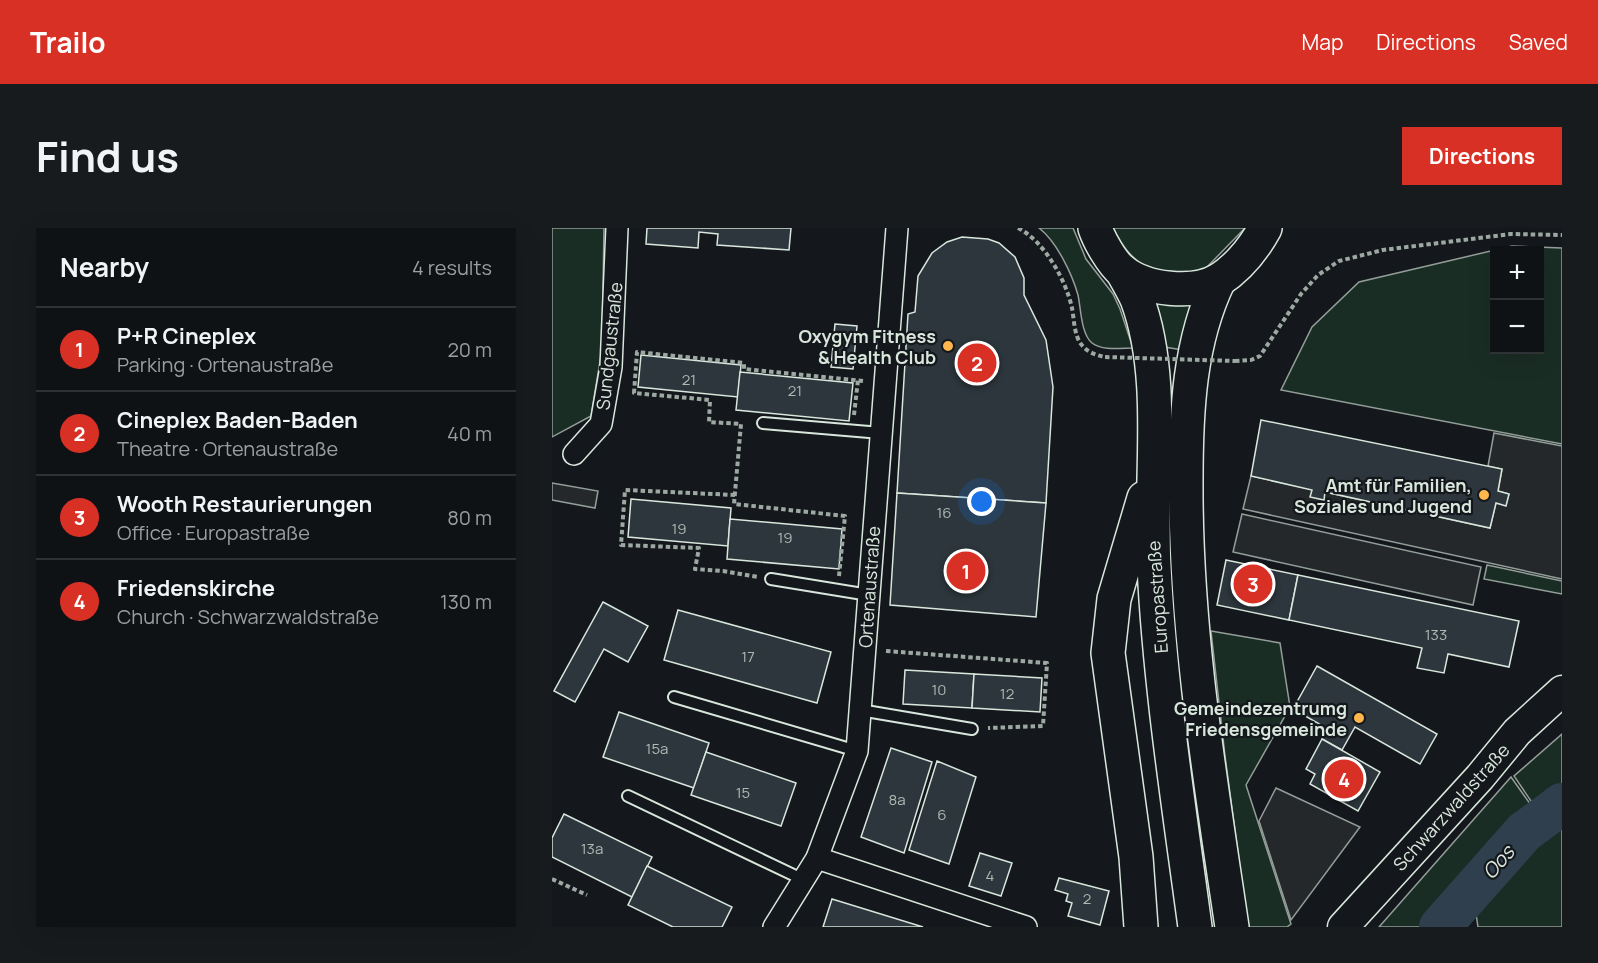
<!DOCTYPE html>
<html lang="en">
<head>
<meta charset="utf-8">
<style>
  body { margin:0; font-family:Manrope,sans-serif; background:#181b1e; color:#f1f3f6 }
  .controls { position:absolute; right:18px; top:18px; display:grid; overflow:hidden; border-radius:0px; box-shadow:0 6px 24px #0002 }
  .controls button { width:54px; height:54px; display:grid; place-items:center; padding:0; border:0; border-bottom:2px solid #2f3234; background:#0f1215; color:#f1f3f6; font:30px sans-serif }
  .you { position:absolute; left:430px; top:274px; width:21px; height:21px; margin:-15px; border:4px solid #fff; border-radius:50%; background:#1a73e8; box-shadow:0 0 0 9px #1a73e833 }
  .badge { display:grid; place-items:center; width:39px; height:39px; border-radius:50%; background:#d93025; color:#fff; font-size:20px; font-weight:700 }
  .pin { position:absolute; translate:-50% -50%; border:3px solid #fff; box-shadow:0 2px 6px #0006 }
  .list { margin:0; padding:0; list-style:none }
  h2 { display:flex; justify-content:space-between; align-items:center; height:78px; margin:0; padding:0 24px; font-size:26px }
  h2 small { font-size:20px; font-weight:400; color:#9b9ea0 }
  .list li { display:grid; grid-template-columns:39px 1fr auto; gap:18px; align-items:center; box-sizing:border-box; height:84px; padding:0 24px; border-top:2px solid #2f3234 }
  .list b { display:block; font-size:22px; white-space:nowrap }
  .list p { margin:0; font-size:20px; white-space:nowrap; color:#9b9ea0 }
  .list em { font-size:20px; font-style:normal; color:#9b9ea0 }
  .map { position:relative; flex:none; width:1010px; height:699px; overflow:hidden; border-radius:0px }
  header { display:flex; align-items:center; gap:36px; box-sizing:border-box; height:84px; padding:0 30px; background:#d93025; color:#fff }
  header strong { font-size:28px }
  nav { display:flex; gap:33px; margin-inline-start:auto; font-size:21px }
  .intro { display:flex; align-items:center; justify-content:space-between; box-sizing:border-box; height:144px; padding:0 36px }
  h1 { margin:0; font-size:42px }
  .button { padding:15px 27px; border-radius:0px; background:#d93025; color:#fff; font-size:21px; font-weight:700 }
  main { display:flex; gap:36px; padding:0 36px }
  aside { flex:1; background:#0f1215; border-radius:0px; box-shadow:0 6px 24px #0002 }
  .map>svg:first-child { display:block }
  .green { fill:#1a2d24; stroke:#939e99; stroke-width:1.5; fill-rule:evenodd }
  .parking { fill:#24282b; stroke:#939e99; stroke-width:1.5 }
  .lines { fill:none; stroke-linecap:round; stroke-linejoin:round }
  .river { stroke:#2f3f4d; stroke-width:42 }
  .building { fill:#2c363c; stroke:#d8e6dc; stroke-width:1.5 }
  .lane-casing { stroke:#d8e6dc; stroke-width:14 }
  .street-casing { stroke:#d8e6dc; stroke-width:24 }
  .secondary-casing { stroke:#d8e6dc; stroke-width:33 }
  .primary-casing { stroke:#d8e6dc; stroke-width:36 }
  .path { stroke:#9da8a2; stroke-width:4; stroke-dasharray:4.5 3; stroke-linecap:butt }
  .lane { stroke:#14181c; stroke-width:10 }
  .street { stroke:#14181c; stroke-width:21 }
  .secondary { stroke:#14181c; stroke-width:30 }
  .primary { stroke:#14181c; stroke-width:33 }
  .path-bridge { stroke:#9da8a2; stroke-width:4; stroke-dasharray:4.5 3; stroke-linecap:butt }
  .poi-dot { fill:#ffb74d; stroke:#14181c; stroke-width:2 }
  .labels { text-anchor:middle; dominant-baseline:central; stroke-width:4.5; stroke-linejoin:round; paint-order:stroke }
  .number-label { font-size:15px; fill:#adbab4 }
  .poi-label { font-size:18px; font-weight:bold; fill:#d8e6dc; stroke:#14181c; text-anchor:end }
  .street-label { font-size:18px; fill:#d8e6dc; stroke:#14181c }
  .water-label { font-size:20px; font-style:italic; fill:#d8e6dc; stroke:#14181c }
</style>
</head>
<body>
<header>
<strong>Trailo</strong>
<nav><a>Map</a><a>Directions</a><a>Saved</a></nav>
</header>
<div class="intro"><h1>Find us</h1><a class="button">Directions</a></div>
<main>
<aside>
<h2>Nearby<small>4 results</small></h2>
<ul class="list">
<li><span class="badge">1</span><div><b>P+R Cineplex</b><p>Parking · Ortenaustraße</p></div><em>20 m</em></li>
<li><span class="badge">2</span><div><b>Cineplex Baden-Baden</b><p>Theatre · Ortenaustraße</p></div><em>40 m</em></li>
<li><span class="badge">3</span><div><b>Wooth Restaurierungen</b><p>Office · Europastraße</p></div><em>80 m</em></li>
<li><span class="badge">4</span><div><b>Friedenskirche</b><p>Church · Schwarzwaldstraße</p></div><em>130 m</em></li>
</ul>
</aside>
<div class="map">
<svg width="1010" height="699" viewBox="0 0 1010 699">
  <rect width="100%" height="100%" fill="#14181c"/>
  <!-- green -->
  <g class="green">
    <path d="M 0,0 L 52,0 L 50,121 L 39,188 L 0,209 Z"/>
    <path d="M 487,0 L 521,0 L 534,31 L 561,66 L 568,81 L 581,120 C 570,120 550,123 540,115 C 529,106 529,81 526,67 C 520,46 505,14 487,0 Z"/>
    <path d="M 561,0 L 693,0 L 656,38 L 650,51 C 640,50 627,52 617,49 C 590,42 572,24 561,0 Z"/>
    <path d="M 960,18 L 1010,20 L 1010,216 L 729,162 L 760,99 L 807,54 ZM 942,22 L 987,22 L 987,122 L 942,122 Z"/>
    <path d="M 601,72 L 643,76 L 631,122 L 612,119 Z"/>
    <path d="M 935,337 L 1010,353 L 1010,366 L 932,351 Z"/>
    <path d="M 659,403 L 728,415 L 738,479 L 694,557 L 739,696 L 735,699 L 696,699 L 673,528 Z"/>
    <path d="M 1010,506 L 1010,558 L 981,576 L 962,548 Z"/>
    <path d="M 959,549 L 981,580 L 875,699 L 827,699 Z"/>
    <path d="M 1010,592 L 1010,699 L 926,699 L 923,679 L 958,634 Z"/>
  </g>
  <!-- parking -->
  <g class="parking">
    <path d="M 942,205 L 1010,218 L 1010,351 L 691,281 L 699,248 L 938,300 L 944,275 L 954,277 L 957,266 L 946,263 L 950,241 L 936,238 Z"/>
    <path d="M 0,255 L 46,263 L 43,280 L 0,272 Z"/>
    <path d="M 690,286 L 929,339 L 921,377 L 681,324 Z"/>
    <path d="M 724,560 L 808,599 L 739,692 L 707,593 Z"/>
  </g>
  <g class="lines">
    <!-- river -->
    <path class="river" d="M 888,699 L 972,604 L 1010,576"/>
  </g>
  <!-- building -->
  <g class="building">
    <path d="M 95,0 L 239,0 L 237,22 L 165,17 L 166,6 L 147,4 L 146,20 L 94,16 Z"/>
    <path d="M 410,9 L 436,11 L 447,15 L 463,29 L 472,50 L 472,67 L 494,112 L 501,159 L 494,275 L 345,265 L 356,86 L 363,84 L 366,48 L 380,25 L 395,14 Z"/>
    <path d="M 283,96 L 305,98 L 301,141 L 279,139 Z"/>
    <path d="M 89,127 L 189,137 L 186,169 L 86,159 Z"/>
    <path d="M 188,144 L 301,155 L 297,193 L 184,182 Z"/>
    <path d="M 709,192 L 950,241 L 946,263 L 957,266 L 954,278 L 944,275 L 938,300 L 773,264 L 772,272 L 758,269 L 760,262 L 699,248 Z"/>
    <path d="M 345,265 L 494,275 L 484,389 L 338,377 Z"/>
    <path d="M 79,271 L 179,280 L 176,318 L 76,309 Z"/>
    <path d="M 178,291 L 290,301 L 287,341 L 175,331 Z"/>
    <path d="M 674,332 L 746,347 L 737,392 L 665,377 Z"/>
    <path d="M 746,347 L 967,393 L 957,439 L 896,426 L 892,445 L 865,440 L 870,420 L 737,392 Z"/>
    <path d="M 51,374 L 96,398 L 76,434 L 52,421 L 23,474 L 2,463 Z"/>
    <path d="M 126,382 L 279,424 L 265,475 L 112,432 Z"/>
    <path d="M 765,438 L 885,506 L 868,536 L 803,499 L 790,522 L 770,511 L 776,501 L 741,481 Z"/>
    <path d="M 353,442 L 422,446 L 420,480 L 351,476 Z"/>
    <path d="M 422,446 L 490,450 L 488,484 L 420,480 Z"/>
    <path d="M 67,484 L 157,515 L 142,560 L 51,529 Z"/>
    <path d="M 770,511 L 828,544 L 806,583 L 758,556 L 763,546 L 754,541 Z"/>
    <path d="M 339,520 L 380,534 L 352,625 L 309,609 Z"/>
    <path d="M 154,524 L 244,555 L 229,598 L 139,567 Z"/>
    <path d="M 385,533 L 424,549 L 397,636 L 357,622 Z"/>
    <path d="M 12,586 L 100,629 L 80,669 L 0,629 L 0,610 Z"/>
    <path d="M 428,625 L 460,635 L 449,668 L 417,658 Z"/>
    <path d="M 95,638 L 180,679 L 170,699 L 121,699 L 76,677 Z"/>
    <path d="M 507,650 L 557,663 L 548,697 L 516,688 L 520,675 L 514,673 L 516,666 L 503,662 Z"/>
    <path d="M 280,671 L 371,699 L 271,699 Z"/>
  </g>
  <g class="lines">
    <defs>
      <g id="lane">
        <path d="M 211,195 L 329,205"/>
        <path d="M 219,351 L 317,367"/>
        <path d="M 122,469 L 305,523"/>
        <path d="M 308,482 L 420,501"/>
        <path d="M 76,568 L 252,652"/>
      </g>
      <g id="street">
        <path d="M 22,226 L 49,196 L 59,139 L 65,0"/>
        <path d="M 265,630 L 474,699"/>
        <path d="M 222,699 L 265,630 L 305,523 L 345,0"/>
      </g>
      <path id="secondary" d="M 791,699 L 928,549 L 965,504 L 1010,463"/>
      <g id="primary">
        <path d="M 543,0 C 547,12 560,35 570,43 C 593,62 642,67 667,52 C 687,39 702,20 713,0"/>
        <path d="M 570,43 C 575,52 581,62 585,71 C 615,151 597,253 602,338 C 608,459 627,579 643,699"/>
        <path d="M 667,52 C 637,114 634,184 634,252 C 633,402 658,550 680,699"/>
        <path d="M 589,699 L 584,629 L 556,425 L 562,371 L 592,270"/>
      </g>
    </defs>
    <!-- lane casing -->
    <use href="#lane" class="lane-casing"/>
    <!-- street casing -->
    <use href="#street" class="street-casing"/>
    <!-- secondary casing -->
    <use href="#secondary" class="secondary-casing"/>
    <!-- primary casing -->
    <use href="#primary" class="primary-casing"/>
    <!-- path -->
    <g class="path">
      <path d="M 466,0 C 492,13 514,52 520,80 C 522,90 522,107 529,116 C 535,124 543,127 553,129"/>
      <path d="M 683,133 L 699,132 L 708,128 L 749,66 L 766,47 L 787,33 L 831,22 L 959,6 L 1010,7"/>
      <path d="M 302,187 L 306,152"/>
      <path d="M 183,267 L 73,262 L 69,317 L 147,320 L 143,341 L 171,343 L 206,349"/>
      <path d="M 287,348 L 293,288 L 182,276 L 189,196 L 157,194 L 158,172 L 82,165 L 85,124 L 192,135 L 192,141 L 311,153"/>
      <path d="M 334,423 L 495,435 L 491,498 L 436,500"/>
      <path d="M 0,651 L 35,667"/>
    </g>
    <!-- lane -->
    <use href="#lane" class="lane"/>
    <!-- street -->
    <use href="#street" class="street"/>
    <!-- secondary -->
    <use href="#secondary" class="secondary"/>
    <!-- primary -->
    <use href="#primary" class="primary"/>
    <!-- path-bridge -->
    <path class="path-bridge" d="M 553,129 L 683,133"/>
  </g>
  <!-- markers -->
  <g class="poi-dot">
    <circle cx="396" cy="118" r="6"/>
    <circle cx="932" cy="267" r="6"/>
    <circle cx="807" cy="490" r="6"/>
  </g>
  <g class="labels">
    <!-- number labels -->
    <g class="number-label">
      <text x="137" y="151">21</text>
      <text x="243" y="162">21</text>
      <text x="392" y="284">16</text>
      <text x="127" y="300">19</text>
      <text x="233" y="309">19</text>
      <text x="884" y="406">133</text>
      <text x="196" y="428">17</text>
      <text x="387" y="461">10</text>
      <text x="455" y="465">12</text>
      <text x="105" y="520">15a</text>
      <text x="191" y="564">15</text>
      <text x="345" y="571">8a</text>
      <text x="390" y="586">6</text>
      <text x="40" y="620">13a</text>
      <text x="438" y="647">4</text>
      <text x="535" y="670">2</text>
    </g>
    <!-- poi labels -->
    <g class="poi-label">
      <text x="384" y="108">Oxygym Fitness<tspan x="384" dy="21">&amp; Health Club</tspan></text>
      <text x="920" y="257">Amt für Familien,<tspan x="920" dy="21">Soziales und Jugend</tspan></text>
      <text x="795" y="480">Gemeindezentrumg<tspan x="795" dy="21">Friedensgemeinde</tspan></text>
    </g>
    <!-- street labels -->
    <g class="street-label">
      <text transform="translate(57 118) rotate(-84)">Sundgaustraße</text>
      <text transform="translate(317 359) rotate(-86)">Ortenaustraße</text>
      <text transform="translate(605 369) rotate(-94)">Europastraße</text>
      <text transform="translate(899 579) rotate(-48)">Schwarzwaldstraße</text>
    </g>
    <!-- water labels -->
    <g class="water-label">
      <text transform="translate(946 634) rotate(-49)">Oos</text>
    </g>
  </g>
</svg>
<div class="controls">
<button>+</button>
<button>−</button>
</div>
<div class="you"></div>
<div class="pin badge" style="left:414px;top:343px">1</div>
<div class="pin badge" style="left:425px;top:135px">2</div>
<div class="pin badge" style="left:701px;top:356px">3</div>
<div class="pin badge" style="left:792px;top:551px">4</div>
</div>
</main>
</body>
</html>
